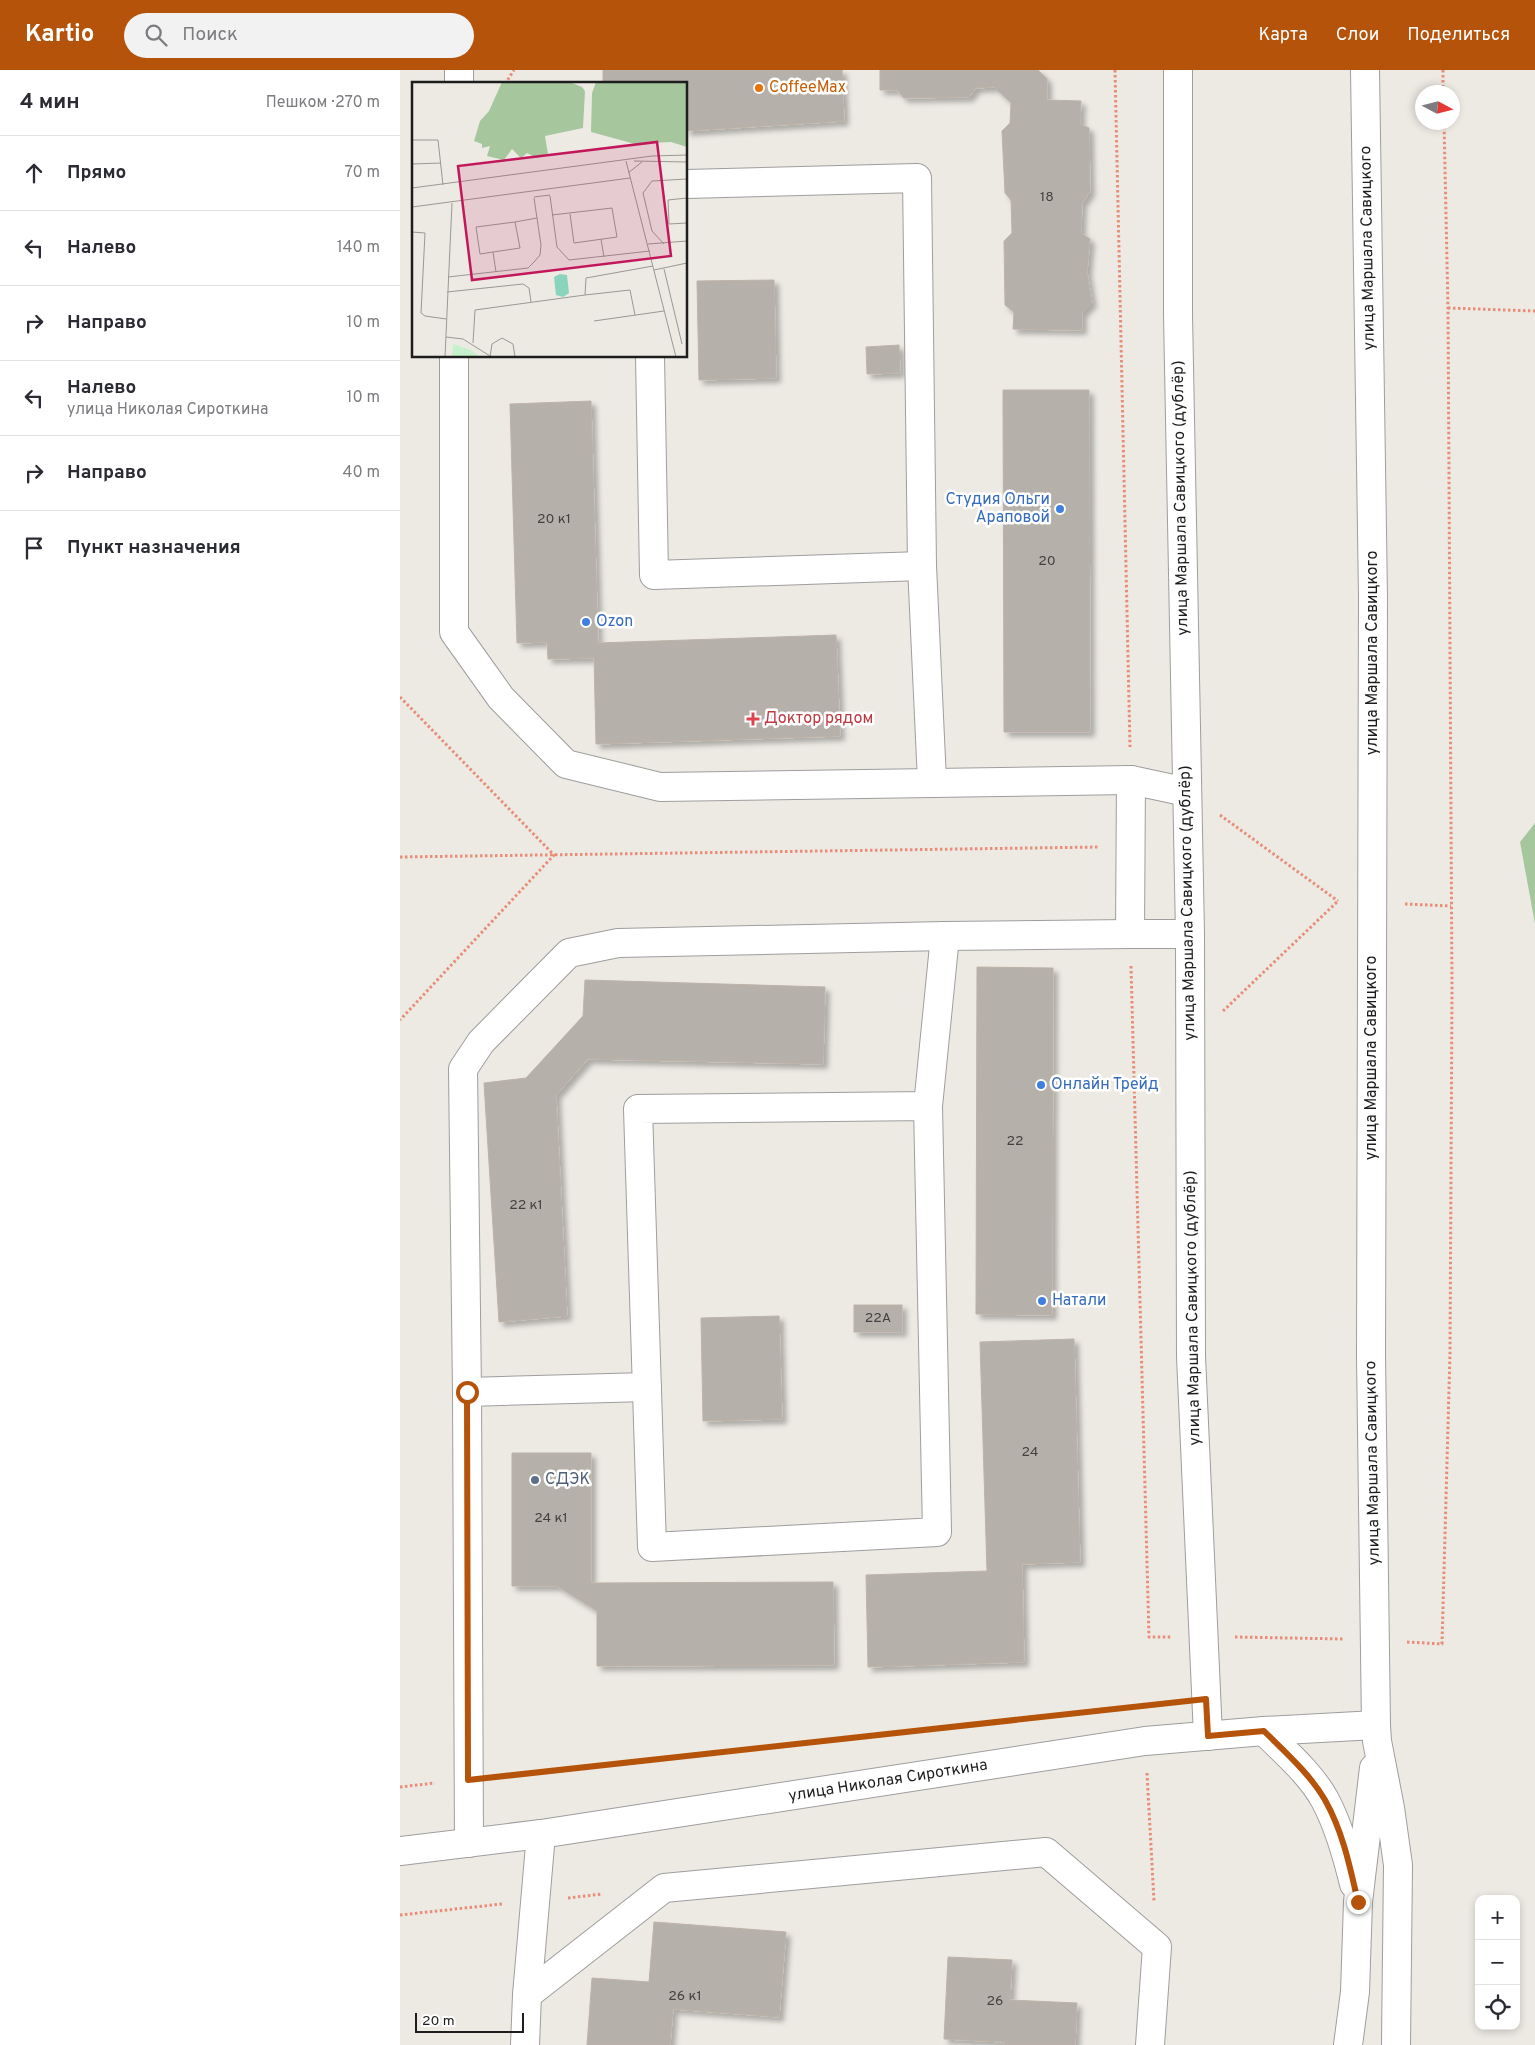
<!DOCTYPE html>
<html lang="ru">
<head>
<meta charset="utf-8">
<style>
  body { margin:0; font-family:Overpass,sans-serif; background:#f2f2f3; color:#2b2b33 }
  .controls { position:absolute; right:15px; bottom:15px; display:grid; overflow:hidden; border-radius:10px; box-shadow:0 2px 8px #0003 }
  .controls button { width:45px; height:45px; display:grid; place-items:center; padding:0; border:0; border-bottom:1px solid #e1e1e2; background:#fff; color:#2b2b33; font:25px sans-serif }
  .compass { position:absolute; left:1015px; top:15px; width:45px; height:45px; border-radius:50%; background:#fff; box-shadow:0 2px 8px #0003; rotate:97deg }
  .scale { position:absolute; left:15px; bottom:12px; width:109px; box-sizing:border-box; padding-left:5px; border:2px solid #1d1d1d; border-top:0; font-size:14px; line-height:18px; white-space:nowrap; color:#1d1d1d; -webkit-text-stroke:4px #fff; paint-order:stroke }
  .stop { position:absolute; width:15px; height:15px; margin:-11px; border:4px solid #b45309; border-radius:50%; background:#fff }
  .stop.end { background:#b45309; border-color:#fff; box-shadow:0 1px 5px #0008 }
  .list { margin:0; padding:0; list-style:none }
  h2 { display:flex; justify-content:space-between; align-items:center; height:65px; margin:0; padding:0 20px; font-size:21px }
  h2 small { font-size:16px; font-weight:400; color:#7c7c81 }
  .list li { display:grid; grid-template-columns:32px 1fr auto; gap:15px; align-items:center; box-sizing:border-box; height:75px; padding:0 20px; border-top:1px solid #e1e1e2 }
  .list b { display:block; font-size:19px; white-space:nowrap }
  .list p { margin:0; font-size:16px; white-space:nowrap; color:#7c7c81 }
  .list em { font-size:16px; font-style:normal; color:#7c7c81 }
  .icon { flex:none; width:28px; height:28px; fill:none; stroke:currentColor; stroke-width:2; stroke-linecap:round; stroke-linejoin:round }
  .map { position:relative; flex:none; width:1135px; height:1975px; overflow:hidden }
  header { display:flex; align-items:center; gap:30px; box-sizing:border-box; height:70px; padding:0 25px; background:#b45309; color:#fff }
  header strong { font-size:24px }
  nav { display:flex; gap:28px; margin-inline-start:auto; font-size:18px }
  .search { width:350px; height:45px; background:#f2f2f3; display:flex; align-items:center; gap:12px; box-sizing:border-box; padding:0 18px; border-radius:28px; color:#7c7c81; font-size:19px }
  main { display:flex }
  aside { flex:1; background:#fff }
  .map>svg:first-child { display:block }
  .forest { fill:#a6c79d }
  .building { fill:#b6b0aa; stroke:#bdb3a8; filter:url(#shadow) }
  .lines { fill:none; stroke-linecap:round; stroke-linejoin:round }
  .minor-casing { stroke:#9e9e9e; stroke-width:30 }
  .path { stroke:#e98d78; stroke-width:3; stroke-dasharray:2.5 2.5; stroke-linecap:butt }
  .minor { stroke:#fff; stroke-width:28 }
  .route { stroke:#b45309; stroke-width:6 }
  .food-dot { fill:#e8710a; stroke:#fff; stroke-width:2 }
  .shop-dot { fill:#3f7fe0; stroke:#fff; stroke-width:2 }
  .health-dot { fill:#e0444e; stroke:#fff; stroke-width:2 }
  .service-dot { fill:#5c6f8a; stroke:#fff; stroke-width:2 }
  .labels { text-anchor:middle; dominant-baseline:central; stroke-width:5; stroke-linejoin:round; paint-order:stroke }
  .number-label { font-size:14px; fill:#434240 }
  .food-label { font-size:16px; fill:#c56008; stroke:#fff; text-anchor:start }
  .street-label { font-size:16px; fill:#1d1d1d; stroke:#fff }
  .shop-label { font-size:16px; fill:#366cbe; stroke:#fff; text-anchor:start }
  .health-label { font-size:16px; fill:#be3a42; stroke:#fff; text-anchor:start }
  .service-label { font-size:16px; fill:#4e5e75; stroke:#fff; text-anchor:start }
  .inset-road { fill:none; stroke:#9a9894; stroke-width:1 }
  .view { fill:#c2185b; fill-opacity:0.15; stroke:#c2185b; stroke-width:2.5 }
  .inset-edge { fill:none; stroke:#1d1d1d; stroke-width:2.5 }
</style>
</head>
<body>
<header>
<strong>Kartio</strong>
<div class="search"><svg class="icon" aria-label="search" viewBox="0 0 24 24"><circle cx="10" cy="10" r="6"/><path d="M15 15l6 6"/></svg>Поиск</div>
<nav><a>Карта</a><a>Слои</a><a>Поделиться</a></nav>
</header>
<main>
<aside>
<h2>4 мин<small>Пешком · 270 m</small></h2>
<ul class="list">
<li><svg class="icon" aria-label="ahead" viewBox="0 0 24 24"><path d="M12 20V5M6 11l6-6 6 6"/></svg><div><b>Прямо</b></div><em>70 m</em></li>
<li><svg class="icon" aria-label="left" viewBox="0 0 24 24"><path d="M17 20v-9H6M10 6l-5 5 5 5"/></svg><div><b>Налево</b></div><em>140 m</em></li>
<li><svg class="icon" aria-label="right" viewBox="0 0 24 24"><path d="M7 20v-9h11M14 6l5 5-5 5"/></svg><div><b>Направо</b></div><em>10 m</em></li>
<li><svg class="icon" aria-label="left" viewBox="0 0 24 24"><path d="M17 20v-9H6M10 6l-5 5 5 5"/></svg><div><b>Налево</b><p>улица Николая Сироткина</p></div><em>10 m</em></li>
<li><svg class="icon" aria-label="right" viewBox="0 0 24 24"><path d="M7 20v-9h11M14 6l5 5-5 5"/></svg><div><b>Направо</b></div><em>40 m</em></li>
<li><svg class="icon" aria-label="arrive" viewBox="0 0 24 24"><path d="M6 21V4h12l-3 4 3 4H6"/></svg><div><b>Пункт назначения</b></div></li>
</ul>
</aside>
<div class="map">
<svg width="1135" height="1975" viewBox="0 0 1135 1975">
  <defs>
    <filter id="shadow"><feDropShadow dx="4.5" dy="4.5" stdDeviation="2.5" flood-color="#0004"/></filter>
  </defs>
  <rect width="100%" height="100%" fill="#edeae4"/>
  <!-- forest -->
  <path class="forest" d="M 1135,753 L 1135,854 L 1120,772 Z"/>
  <!-- building -->
  <g class="building">
    <path d="M 203,0 L 442,0 L 444,51 L 286,61 L 286,14 L 203,14 Z"/>
    <path d="M 480,0 L 638,0 L 647,9 L 647,30 L 681,31 L 680,54 L 689,58 L 690,122 L 682,133 L 681,163 L 690,169 L 687,202 L 692,233 L 682,243 L 682,260 L 613,259 L 614,242 L 605,235 L 604,171 L 612,163 L 611,130 L 605,123 L 602,61 L 610,53 L 611,33 L 594,17 L 576,18 L 569,27 L 504,28 L 497,20 L 480,20 Z"/>
    <path d="M 374,210 L 376,308 L 299,310 L 297,211 Z"/>
    <path d="M 499,275 L 500,303 L 467,304 L 466,277 Z"/>
    <path d="M 603,320 L 689,320 L 690,662 L 604,662 Z"/>
    <path d="M 191,331 L 198,573 L 436,565 L 440,666 L 196,674 L 194,588 L 148,589 L 147,572 L 117,573 L 110,334 Z"/>
    <path d="M 577,897 L 653,898 L 652,1245 L 576,1244 Z"/>
    <path d="M 185,910 L 425,917 L 423,994 L 188,989 L 156,1025 L 167,1246 L 99,1252 L 84,1013 L 126,1008 L 183,946 Z"/>
    <rect x="454" y="1235" width="48" height="27"/>
    <path d="M 379,1246 L 382,1349 L 303,1351 L 301,1248 Z"/>
    <path d="M 674,1269 L 680,1492 L 622,1494 L 624,1592 L 468,1597 L 466,1505 L 587,1501 L 580,1272 Z"/>
    <path d="M 112,1383 L 191,1383 L 191,1513 L 433,1512 L 434,1595 L 197,1596 L 197,1541 L 157,1516 L 112,1516 Z"/>
    <path d="M 254,1852 L 386,1862 L 379,1947 L 273,1939 L 270,1975 L 187,1975 L 192,1908 L 249,1912 Z"/>
    <path d="M 548,1887 L 612,1890 L 610,1930 L 677,1933 L 675,1975 L 604,1975 L 604,1972 L 544,1969 Z"/>
  </g>
  <g class="lines">
    <defs>
      <g id="minor">
        <path d="M 778,0 L 778,245 L 790,864 L 791,1286 L 808,1666"/>
        <path d="M 965,0 L 973,527 L 971,1286 L 976,1655 L 977,1671 L 990,1738 L 998,1795 L 996,1975"/>
        <path d="M 59,14 L 59,0"/>
        <path d="M 54,286 L 54,562 L 101,628 L 166,694 L 260,717 L 731,710"/>
        <path d="M 250,286 L 254,505 L 522,496 L 517,108 L 286,114"/>
        <path d="M 522,496 L 532,711"/>
        <path d="M 787,722 L 731,710 L 730,864 L 790,864"/>
        <path d="M 528,1036 L 238,1039 L 252,1477 L 537,1462 L 528,1036 L 545,866"/>
        <path d="M 67,1322 L 247,1317"/>
        <path d="M 864,1661 C 885,1682 911,1704 925,1730 C 939,1756 947,1785 954,1814"/>
        <path d="M 69,1773 L 67,1322 L 63,999 L 81,972 L 169,883 L 218,873 L 545,866 L 730,864"/>
        <path d="M 0,1781 L 141,1764 L 745,1671 L 864,1661 L 976,1655"/>
        <path d="M 127,1925 L 264,1818 L 646,1782 L 757,1877 L 750,1975"/>
        <path d="M 125,1975 L 127,1925 L 141,1764"/>
        <path d="M 948,1975 L 955,1922 L 958,1832 L 974,1698"/>
      </g>
    </defs>
    <!-- minor casing -->
    <use href="#minor" class="minor-casing"/>
    <!-- path -->
    <g class="path">
      <path d="M 715,0 L 730,677"/>
      <path d="M 1043,0 L 1043,22"/>
      <path d="M 105,14 L 114,0"/>
      <path d="M 1048,238 L 1135,241"/>
      <path d="M 0,627 L 154,785 L 0,950"/>
      <path d="M 820,745 L 938,831"/>
      <path d="M 0,787 L 699,777"/>
      <path d="M 1005,834 L 1051,836"/>
      <path d="M 731,896 L 749,1567 L 771,1567"/>
      <path d="M 823,941 L 938,831"/>
      <path d="M 835,1567 L 943,1569"/>
      <path d="M 1007,1572 L 1042,1574 L 1050,1283 L 1052,920 L 1048,238 L 1044,52"/>
      <path d="M 747,1635 L 773,1632"/>
      <path d="M 747,1703 L 754,1831"/>
      <path d="M 101,1706 L 739,1636"/>
      <path d="M 0,1717 L 35,1713"/>
      <path d="M 168,1828 L 202,1824"/>
      <path d="M 0,1845 L 102,1834"/>
    </g>
    <!-- minor -->
    <use href="#minor" class="minor"/>
  </g>
  <g class="lines">
    <!-- route -->
    <path class="route" d="M 67,1322 L 68,1710 L 806,1629 L 808,1666 L 864,1661 C 885,1682 910,1704 925,1730 C 943,1762 950,1797 958,1832"/>
  </g>
  <!-- markers -->
  <circle class="food-dot" cx="359" cy="18" r="5"/>
  <g class="shop-dot">
    <circle cx="660" cy="439" r="5"/>
    <circle cx="186" cy="552" r="5"/>
    <circle cx="641" cy="1015" r="5"/>
    <circle cx="642" cy="1231" r="5"/>
  </g>
  <path class="health-dot" d="M350.5 641.5h5v5h5v5h-5v5h-5v-5h-5v-5h5z"/>
  <circle class="service-dot" cx="135" cy="1410" r="5"/>
  <g class="labels">
    <!-- number labels -->
    <g class="number-label">
      <text x="647" y="127">18</text>
      <text x="154" y="449">20 к1</text>
      <text x="647" y="491">20</text>
      <text x="615" y="1071">22</text>
      <text x="126" y="1135">22 к1</text>
      <text x="478" y="1248">22А</text>
      <text x="630" y="1382">24</text>
      <text x="151" y="1448">24 к1</text>
      <text x="285" y="1926">26 к1</text>
      <text x="595" y="1931">26</text>
    </g>
    <!-- food labels -->
    <g class="food-label">
      <text x="369" y="18">CoffeeMax</text>
    </g>
    <!-- street labels -->
    <g class="street-label">
      <text transform="translate(968 178) rotate(-91)">улица Маршала Савицкого</text>
      <text transform="translate(781 428) rotate(-91)">улица Маршала Савицкого (дублёр)</text>
      <text transform="translate(973 583) rotate(-90)">улица Маршала Савицкого</text>
      <text transform="translate(788 833) rotate(-91)">улица Маршала Савицкого (дублёр)</text>
      <text transform="translate(972 988) rotate(-90)">улица Маршала Савицкого</text>
      <text transform="translate(793 1238) rotate(-91)">улица Маршала Савицкого (дублёр)</text>
      <text transform="translate(973 1393) rotate(-91)">улица Маршала Савицкого</text>
      <text transform="translate(488 1711) rotate(-9)">улица Николая Сироткина</text>
    </g>
    <!-- shop labels -->
    <g class="shop-label">
      <text x="650" y="430" text-anchor="end">Студия Ольги<tspan x="650" dy="18">Араповой</tspan></text>
      <text x="196" y="552">Ozon</text>
      <text x="651" y="1015">Онлайн Трейд</text>
      <text x="652" y="1231">Натали</text>
    </g>
    <!-- health labels -->
    <g class="health-label">
      <text x="364" y="649">Доктор рядом</text>
    </g>
    <!-- service labels -->
    <g class="service-label">
      <text x="145" y="1410">СДЭК</text>
    </g>
  </g>
  <!-- overview -->
  <g transform="translate(12 12)">
    <rect width="275" height="275" fill="#edeae4"/>
    <path d="M 90,0 L 158,0 L 170,5 L 173,9 L 171,46 L 133,54 L 136,72 L 124,76 L 115,71 L 109,76 L 100,67 L 92,78 L 75,74 L 78,64 L 70,66 L 70,62 L 62,59 L 68,39 L 77,29 ZM 184,0 L 275,0 L 275,65 L 259,60 L 223,62 L 179,50 L 180,11 Z" fill="#a6c79d"/>
    <path d="M 41,262 L 59,268 L 68,275 L 40,275 Z" fill="#c5f2cc"/>
    <path d="M 148,192 L 155,193 L 157,211 L 151,215 L 144,213 L 142,195 Z" fill="#8ad3bd"/>
    <path class="inset-road" d="M 0,58 L 26,58 L 31,103M 214,79 L 264,275M 222,79 L 275,80M 0,82 L 29,81M 216,91 L 230,80M 0,106 L 240,74 L 275,73M 138,114 L 145,165 L 157,178 L 238,169M 122,115 L 138,113M 275,116 L 256,118 L 257,142 L 275,141M 0,125 L 218,96M 140,133 L 200,126 L 205,155 L 162,161 L 158,132M 103,140 L 125,136M 0,150 L 13,151 L 9,231 L 13,234 L 34,237M 189,157 L 192,175M 236,162 L 275,159M 252,162 L 240,149 L 231,111 L 240,99 L 275,97M 81,170 L 108,166 L 103,140 L 64,145 L 68,172 L 81,170 L 84,190M 252,187 L 270,262M 242,188 L 275,181M 36,195 L 116,186 L 122,180 L 128,173 L 129,163 L 122,116M 35,210 L 111,202 L 117,206 L 119,220M 223,233 L 218,208 L 173,213 L 174,196 L 241,184M 182,239 L 252,229M 34,255 L 51,257 L 78,274M 61,261 L 63,228 L 173,213M 33,275 L 40,121M 78,275 L 80,262 L 90,256 L 101,262 L 103,275"/>
    <path class="view" d="M 245,60 L 259,174 L 60,198 L 46,84 Z"/>
    <rect width="275" height="275" class="inset-edge"/>
  </g>
</svg>
<div class="controls">
<button>+</button>
<button>−</button>
<button><svg class="icon" aria-label="locate" viewBox="0 0 24 24"><circle cx="12" cy="12" r="6"/><path d="M12 2v4M12 18v4M2 12h4M18 12h4"/></svg></button>
</div>
<svg class="compass" viewBox="-18 -18 36 36"><path d="M0-13l5 13h-10z" fill="#e53935"/><path d="M0 13l5-13h-10z" fill="#7c7c81"/></svg>
<div class="scale">20 m</div>
<div class="stop" style="left:67px;top:1322px"></div>
<div class="stop end" style="left:958px;top:1832px"></div>
</div>
</main>
</body>
</html>
